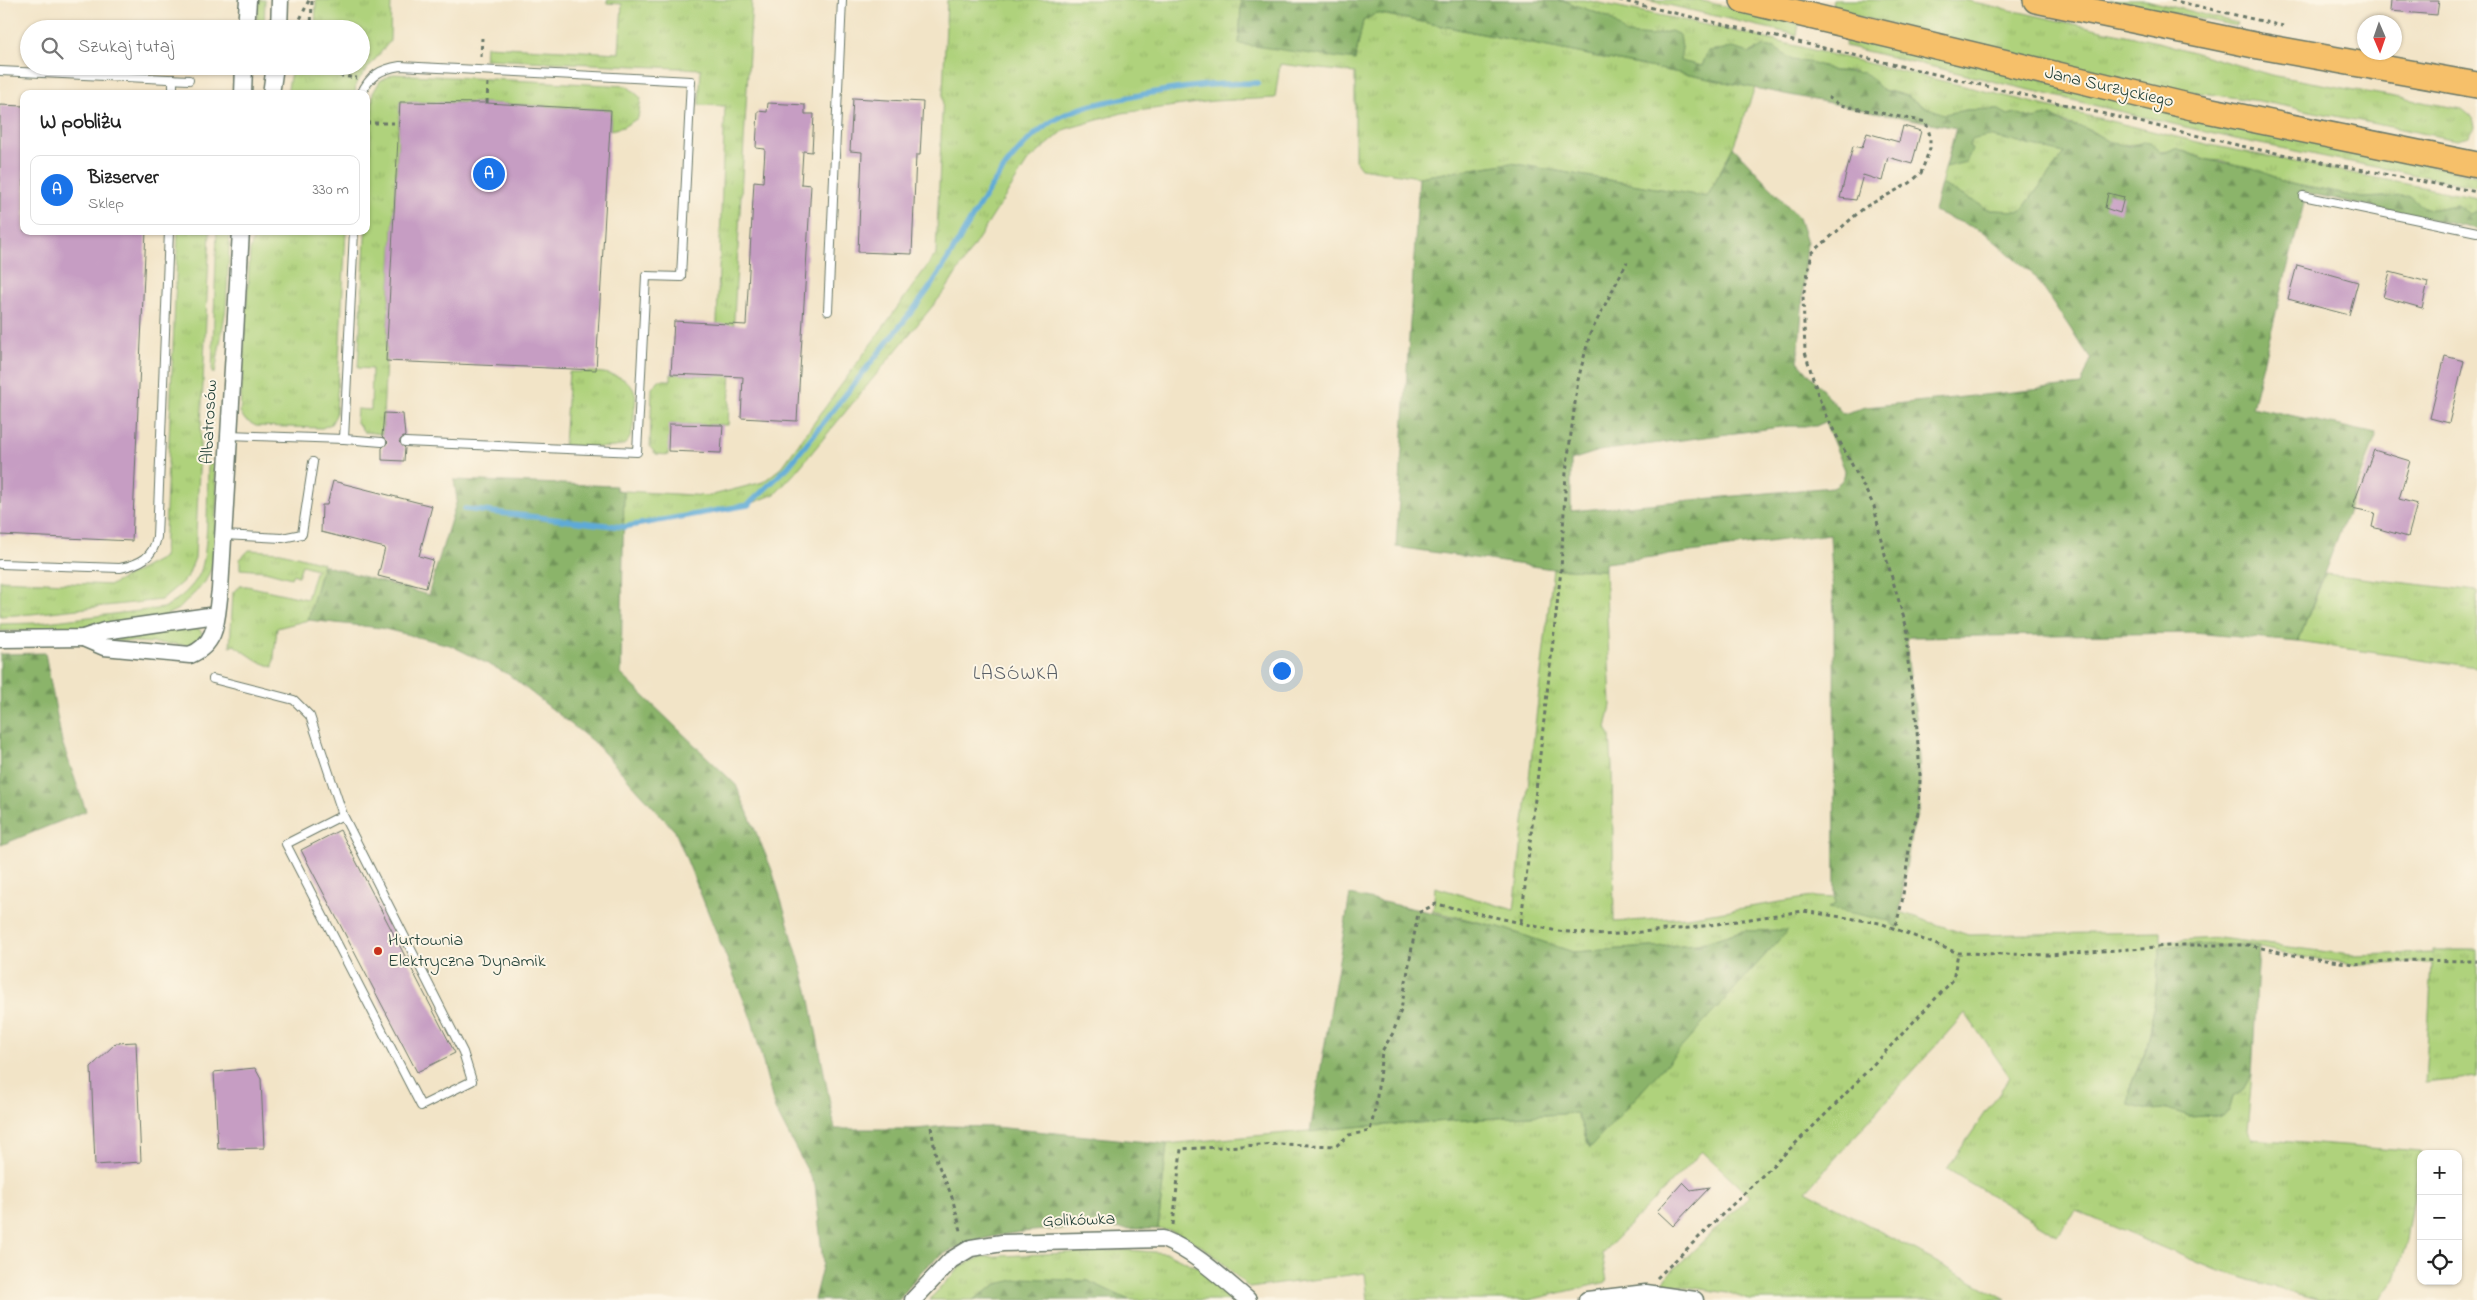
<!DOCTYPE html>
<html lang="pl">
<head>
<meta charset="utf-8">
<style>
  body { margin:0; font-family:"Indie Flower",sans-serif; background:#f2f2f2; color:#222 }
  .controls { position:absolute; right:15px; bottom:15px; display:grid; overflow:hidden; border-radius:10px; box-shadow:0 1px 4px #0004 }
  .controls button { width:45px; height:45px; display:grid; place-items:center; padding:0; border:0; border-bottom:1px solid #e0e0e0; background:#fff; color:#222; font:25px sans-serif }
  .compass { position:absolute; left:2357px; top:15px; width:45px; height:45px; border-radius:50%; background:#fff; box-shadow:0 1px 4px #0004; rotate:178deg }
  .you { position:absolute; left:1281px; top:670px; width:18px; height:18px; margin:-12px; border:4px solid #fff; border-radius:50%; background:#1a73e8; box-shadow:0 0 0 8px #1a73e833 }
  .badge { display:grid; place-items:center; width:32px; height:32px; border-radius:50%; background:#1a73e8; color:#fff; font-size:16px; font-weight:700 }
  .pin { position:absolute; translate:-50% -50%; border:2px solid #fff; box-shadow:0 1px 5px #0006 }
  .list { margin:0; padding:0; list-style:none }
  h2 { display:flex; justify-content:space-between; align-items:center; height:65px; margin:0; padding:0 20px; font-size:21px }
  h2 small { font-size:16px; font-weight:400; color:#767676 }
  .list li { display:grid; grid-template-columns:32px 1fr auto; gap:15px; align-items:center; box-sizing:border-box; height:70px; margin:0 10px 10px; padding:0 10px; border:1px solid #e0e0e0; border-radius:10px }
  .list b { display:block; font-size:19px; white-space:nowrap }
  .list p { margin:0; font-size:16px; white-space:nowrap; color:#767676 }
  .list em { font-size:16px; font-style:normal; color:#767676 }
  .icon { flex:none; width:28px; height:28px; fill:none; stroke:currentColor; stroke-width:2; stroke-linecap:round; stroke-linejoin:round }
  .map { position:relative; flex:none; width:2477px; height:1300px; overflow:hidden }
  .search { position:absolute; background:#fff; box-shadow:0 1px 4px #0004; left:20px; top:20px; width:350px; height:55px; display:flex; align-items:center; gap:12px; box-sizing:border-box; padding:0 18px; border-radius:28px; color:#767676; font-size:19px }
  .panel { position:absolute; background:#fff; box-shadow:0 1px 4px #0004; left:20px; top:90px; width:350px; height:145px; border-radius:10px }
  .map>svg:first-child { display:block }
  .grass { fill:url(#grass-tufts); stroke:#678858 }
  .forest { fill:url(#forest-firs); stroke:#557850; fill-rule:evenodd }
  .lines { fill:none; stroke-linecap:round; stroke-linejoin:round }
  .stream { stroke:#5faad7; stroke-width:5.5 }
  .building { fill:#c69dc3 }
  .service-casing { stroke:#697767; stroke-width:10 }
  .minor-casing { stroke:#697767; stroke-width:19 }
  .primary-casing { stroke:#697767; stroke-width:28 }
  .path { stroke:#697767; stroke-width:3; stroke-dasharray:4 4; stroke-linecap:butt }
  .service { stroke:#fff; stroke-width:8 }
  .minor { stroke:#fff; stroke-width:16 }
  .primary { stroke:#f6c06b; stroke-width:25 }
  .poi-dot { fill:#c8321e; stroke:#fcf5e5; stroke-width:2 }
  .labels { text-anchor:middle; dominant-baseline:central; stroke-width:4; stroke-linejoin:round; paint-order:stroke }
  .street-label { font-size:18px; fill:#1f3d34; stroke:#fcf5e5 }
  .poi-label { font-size:18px; fill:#1f3d34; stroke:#fcf5e5; text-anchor:start }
  .neighbourhood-label { font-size:19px; letter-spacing:1px; fill:#595f66; stroke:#fcf5e5 }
</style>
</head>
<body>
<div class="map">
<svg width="2477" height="1300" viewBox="0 0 2477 1300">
  <defs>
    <pattern id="grass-tufts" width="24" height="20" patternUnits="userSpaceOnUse" patternTransform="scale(1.25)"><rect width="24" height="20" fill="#afd27b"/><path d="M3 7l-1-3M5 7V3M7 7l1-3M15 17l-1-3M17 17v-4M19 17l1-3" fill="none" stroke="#96b56b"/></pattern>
    <pattern id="forest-firs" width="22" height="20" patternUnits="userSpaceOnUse" patternTransform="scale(1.25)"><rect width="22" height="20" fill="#8bb46b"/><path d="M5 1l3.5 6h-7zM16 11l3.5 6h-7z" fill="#719459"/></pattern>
  </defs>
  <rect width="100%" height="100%" fill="#fcf5e5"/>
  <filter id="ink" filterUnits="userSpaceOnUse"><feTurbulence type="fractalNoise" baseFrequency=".02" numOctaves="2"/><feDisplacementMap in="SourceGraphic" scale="10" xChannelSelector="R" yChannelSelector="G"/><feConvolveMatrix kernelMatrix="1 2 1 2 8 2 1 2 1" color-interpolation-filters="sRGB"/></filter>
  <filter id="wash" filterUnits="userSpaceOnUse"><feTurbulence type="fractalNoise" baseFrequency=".0096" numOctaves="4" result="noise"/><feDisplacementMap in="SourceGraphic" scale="20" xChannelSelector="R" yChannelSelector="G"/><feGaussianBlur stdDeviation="1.12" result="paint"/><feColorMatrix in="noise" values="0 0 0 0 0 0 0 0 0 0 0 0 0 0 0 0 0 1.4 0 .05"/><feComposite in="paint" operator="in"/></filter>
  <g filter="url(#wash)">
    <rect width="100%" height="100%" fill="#f2e4c7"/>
    <!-- grass -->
    <g class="grass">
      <path d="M 258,0 L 265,0 L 264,29 L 256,29 Z"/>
      <path d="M 316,0 L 391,0 L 390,41 L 356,83 L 355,94 L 287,94 L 292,66 L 361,66 L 361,29 L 315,29 Z"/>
      <path d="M 607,0 L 752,0 L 728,425 L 670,424 L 668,455 L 656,454 L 650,447 L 652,388 L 659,380 L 671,380 L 671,374 L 715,376 L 725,106 L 699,105 L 701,69 L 485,59 L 486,46 L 619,53 L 622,4 L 607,3 Z"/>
      <path d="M 947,0 L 1239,0 L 1355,60 L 1363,21 L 1376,13 L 1755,88 L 1733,147 L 1707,197 L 1511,163 L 1419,177 L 1361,168 L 1355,160 L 1355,73 L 1280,64 L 1275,98 L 1213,101 L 1122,113 L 1066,129 L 1028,161 L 945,291 L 795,473 L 775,494 L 748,505 L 623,527 L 624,491 L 709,496 L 763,482 L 782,467 L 936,254 Z"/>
      <path d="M 1558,0 L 1585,0 L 1721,28 L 2210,145 L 2477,198 L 2477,211 L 2470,214 L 2456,205 L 2433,210 L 2423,208 L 2403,196 L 2362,198 L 2281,182 L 2273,176 L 2224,161 L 2208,160 L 2175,148 C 2157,158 2155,145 2138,144 C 2129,144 2120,147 2111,143 C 2102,139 2093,130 2084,128 C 2067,123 2067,125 2051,115 L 2033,119 L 2016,113 L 2008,115 L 1997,109 L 1966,110 L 1944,115 L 1921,105 L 1905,95 L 1883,90 L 1853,71 L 1833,71 L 1824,66 L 1792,60 L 1756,49 L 1750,53 L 1726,49 L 1708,51 L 1702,66 L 1679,61 L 1682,48 L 1680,36 L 1671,31 L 1651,36 L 1626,34 L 1610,18 L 1565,1 Z"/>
      <path d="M 1647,0 L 1698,0 L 1799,24 L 1797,35 Z"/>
      <path d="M 1833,0 L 1964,0 L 2162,43 L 2271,75 L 2462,109 L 2473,118 L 2475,127 L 2469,137 L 2457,140 L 2259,101 L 2144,85 L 1831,10 Z"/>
      <path d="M 2109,0 L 2146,0 L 2237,23 L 2236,26 Z"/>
      <path d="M 1853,37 L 2477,176 L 2477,187 L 2240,140 L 1845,46 L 1846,41 Z"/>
      <path d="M 393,74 L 627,86 L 641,98 L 638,118 L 623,127 L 610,130 L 611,110 L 487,103 L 400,102 L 382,434 L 364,432 L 356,421 L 357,409 L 371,410 L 372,369 L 358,368 L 373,93 L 380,81 Z"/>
      <path d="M 1956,128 L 2065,153 L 2021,211 L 1990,210 L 1941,184 Z"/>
      <path d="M 178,231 L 210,231 L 195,558 L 187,578 L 161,600 L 31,614 L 0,616 L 0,580 L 111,585 L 164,557 Z"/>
      <path d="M 217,231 L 230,231 L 226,308 L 215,373 L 212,373 Z"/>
      <path d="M 255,231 L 346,231 L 336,415 L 331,424 L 322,428 L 256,426 L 245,420 L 240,412 L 250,251 Z"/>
      <path d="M 569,372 C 589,372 627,369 635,393 C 637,399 634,409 634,416 C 633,425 633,438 625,444 C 615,451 577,445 564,445 Z"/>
      <path d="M 208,464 L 213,464 L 217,493 L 213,565 L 205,582 L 180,608 L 160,618 L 46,631 L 0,631 L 0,624 L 38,623 L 164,608 C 178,600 193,588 200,573 C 209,552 207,490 208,464 Z"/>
      <path d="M 249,550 L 281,552 L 323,563 L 308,620 L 277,628 L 273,667 L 258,661 L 234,645 L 230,647 L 233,592 L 240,586 L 247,586 L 307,599 L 316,569 L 302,565 L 298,576 L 293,574 L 291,578 L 265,571 L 240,569 L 240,559 Z"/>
      <path d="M 1553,569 L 1605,570 L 1611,705 L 1606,728 L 1610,736 L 1612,766 L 1614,922 L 1687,917 L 1812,897 L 1862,899 L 1968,935 L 2161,932 L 2161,941 L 2219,938 L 2351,955 L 2433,953 L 2433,950 L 2477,950 L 2477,1077 L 2425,1083 L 2432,963 L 2354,964 L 2303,957 L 2248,945 L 2183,945 L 2160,947 L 2153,1015 L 2147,1046 L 2129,1089 L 2148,1110 L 2168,1109 L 2189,1116 L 2206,1115 L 2220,1117 L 2229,1111 L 2233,1097 L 2242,1091 L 2252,1074 L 2247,1131 L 2251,1139 L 2421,1152 L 2407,1241 L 2395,1279 L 2380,1300 L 2320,1300 L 2216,1270 L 2076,1211 L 2057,1235 L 1947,1169 L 2010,1077 L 1965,1013 L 1806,1191 L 2006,1300 L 1750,1300 L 1728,1293 L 1663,1283 L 1668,1275 L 1750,1196 L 1702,1151 L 1602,1253 L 1607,1282 L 1529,1300 L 1368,1300 L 1365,1273 L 1249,1288 C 1224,1264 1194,1232 1158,1229 L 1167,1144 L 1352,1127 L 1577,1113 L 1589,1147 L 1741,931 L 1699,944 L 1573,952 L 1499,927 L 1433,911 L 1435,887 L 1514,910 Z"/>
      <path d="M 2325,574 L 2477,591 L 2477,667 L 2298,642 Z"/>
      <path d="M 190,627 L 199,629 L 202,633 L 202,639 L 193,645 L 185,645 L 105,640 L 105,636 Z"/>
      <path d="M 1127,1250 L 1167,1253 L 1203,1270 L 1235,1300 L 1129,1300 L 1088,1281 L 997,1284 L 973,1300 L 929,1300 L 961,1266 L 981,1257 Z"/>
    </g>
    <!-- forest -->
    <g class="forest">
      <path d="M 1239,0 L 1565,1 L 1610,18 L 1626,34 L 1651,36 L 1671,31 L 1680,35 L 1682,48 L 1680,61 L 1702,66 L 1708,51 L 1733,48 L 1750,53 L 1765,46 L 1775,48 L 1792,60 L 1814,63 L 1834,71 L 1865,73 L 1883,90 L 1905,95 L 1921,105 L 1944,114 L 1966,110 L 1997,109 L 2008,115 L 2016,113 L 2033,119 L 2051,115 L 2067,125 L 2083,127 L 2112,143 L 2130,146 L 2143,142 L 2150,143 L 2161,153 L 2167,152 L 2175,148 C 2185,152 2197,157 2208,160 C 2233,165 2260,165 2281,182 L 2362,198 L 2410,196 C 2433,216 2430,208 2456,205 L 2470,214 L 2477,211 L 2477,229 L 2303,192 L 2304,203 L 2252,407 L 2377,434 L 2298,642 L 2193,633 L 1910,637 L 1907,640 L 1908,662 L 1916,716 L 1920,775 L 1919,809 L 1911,835 L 1897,929 L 1889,921 L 1828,908 L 1835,904 L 1834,616 L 1830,534 L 1605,563 L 1605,570 L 1553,569 L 1396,547 L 1419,177 L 1511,163 L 1707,197 L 1733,147 L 1799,218 L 1807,242 L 1798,361 L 1843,414 L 1866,407 L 2081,385 L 2091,359 L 2035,276 L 1984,232 L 1934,211 L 1941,184 L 1990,210 L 2021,211 L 2065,153 L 1988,136 L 1971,140 L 1969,145 L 1972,150 L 1966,162 L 1946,167 L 1956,128 L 1377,13 L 1363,21 L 1355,60 L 1239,44 L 1241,2 ZM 1825,422 L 1845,470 C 1845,479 1840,483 1833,487 L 1571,511 L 1571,460 L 1599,451 L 1788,426 L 1816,426 Z"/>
      <path d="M 454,480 L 616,486 L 616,490 L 624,491 L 621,674 L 736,785 L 772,870 L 808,990 L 835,1129 L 916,1129 L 946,1126 L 995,1127 L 1167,1144 L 1158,1229 C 1094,1229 979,1221 928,1265 C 917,1274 908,1289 899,1300 L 814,1300 L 823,1263 L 815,1185 L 775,1109 L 752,1020 L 675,831 L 596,744 L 508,674 L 450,645 L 381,628 L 308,620 L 323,565 L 428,595 L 457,500 Z"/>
      <path d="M 45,653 L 62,742 L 86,811 L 1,845 L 0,654 Z"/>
      <path d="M 1350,895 L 1499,927 L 1573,952 L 1699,944 L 1741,931 L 1788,930 L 1590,1148 L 1577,1113 L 1352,1127 L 1310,1132 Z"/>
      <path d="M 2183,945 L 2248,945 L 2259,947 L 2252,1074 L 2242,1091 L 2233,1097 L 2229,1111 L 2220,1117 L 2206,1115 L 2189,1116 L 2168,1109 L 2148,1110 L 2129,1105 C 2128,1078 2142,1067 2148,1043 C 2154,1011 2157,979 2160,947 Z"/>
      <path d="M 1024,1278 L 1088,1281 L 1129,1300 L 973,1300 L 997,1284 Z"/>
    </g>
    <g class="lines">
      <!-- stream -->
      <path class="stream" d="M 465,509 L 623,527 L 748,505 L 788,467 L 916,306 C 948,266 968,219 998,177 C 1014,154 1038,127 1064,115 C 1083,106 1105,102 1126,98 C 1171,88 1212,83 1258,83"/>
    </g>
    <g id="blocks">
      <!-- building -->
      <g class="building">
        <path d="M 2391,0 L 2439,0 L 2437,15 L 2390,11 Z"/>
        <path d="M 853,98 L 923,102 L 920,155 L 916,155 L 912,254 L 858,252 L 862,152 L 850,151 Z"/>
        <path d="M 400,102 L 487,103 L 611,110 L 596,370 L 386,361 Z"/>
        <path d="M 768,103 L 805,105 L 805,114 L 814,114 L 812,152 L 803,151 L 801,184 L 811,185 L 797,421 L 741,418 L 743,377 L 671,374 L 674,321 L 746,325 L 754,181 L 763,182 L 765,149 L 756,148 L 758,111 L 767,112 Z"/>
        <path d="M 0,105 L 24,106 L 24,231 L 146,231 L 132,541 L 0,535 Z"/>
        <path d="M 1903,126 L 1921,131 L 1912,164 L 1888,157 L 1882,181 L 1863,175 L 1856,200 L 1840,198 L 1853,146 L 1862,148 L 1867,133 L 1899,142 Z"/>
        <path d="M 2108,193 L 2124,197 L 2120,213 L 2105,208 Z"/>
        <path d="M 2297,265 L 2358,282 L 2349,315 L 2288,299 Z"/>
        <path d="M 2390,272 L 2428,282 L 2422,308 L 2383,297 Z"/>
        <path d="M 2445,356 L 2464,361 L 2449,423 L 2430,418 Z"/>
        <path d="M 384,413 L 403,414 L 405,436 L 401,439 L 399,442 L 405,448 L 404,461 L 382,460 L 382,448 L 388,442 L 382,436 Z"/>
        <path d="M 669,424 L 723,425 L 721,453 L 668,451 Z"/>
        <path d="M 2374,450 L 2410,461 L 2399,499 L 2417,504 L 2408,537 L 2372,527 L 2375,513 L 2352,508 Z"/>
        <path d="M 333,481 L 432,506 L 419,556 L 433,560 L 426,588 L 378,576 L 385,548 L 321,532 L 322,505 L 327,505 Z"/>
        <path d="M 340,830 L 455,1053 L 417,1072 L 301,850 Z"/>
        <path d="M 136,1042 L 141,1162 L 95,1165 L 91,1067 L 116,1043 Z"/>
        <path d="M 255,1068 L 261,1079 L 264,1148 L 218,1149 L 214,1072 Z"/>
        <path d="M 1683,1182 L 1691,1190 L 1710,1187 L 1673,1226 L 1657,1211 Z"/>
      </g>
    </g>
  </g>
  <g filter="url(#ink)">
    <use href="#blocks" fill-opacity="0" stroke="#697767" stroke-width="1"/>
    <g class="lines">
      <defs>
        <g id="service">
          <path d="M 0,71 L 189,80"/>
          <path d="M 173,79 L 173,94"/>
          <path d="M 361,94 C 370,75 381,69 400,66 L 691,81 L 681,277 L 646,276 L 637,452 L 405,442"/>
          <path d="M 2303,196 L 2477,232"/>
          <path d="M 828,311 L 842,0"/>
          <path d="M 229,435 L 344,439 L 354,231"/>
          <path d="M 344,439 L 382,442"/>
          <path d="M 223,535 L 282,538 L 302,534 L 313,462"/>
          <path d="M 0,564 L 120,568 C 140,564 153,558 157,537 L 169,231"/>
          <path d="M 213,679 L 294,700 L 310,716 L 343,815 L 463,1052 L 472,1081 L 421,1106 L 286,844 L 343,815"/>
        </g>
        <g id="minor">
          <path d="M 246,29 L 248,0"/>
          <path d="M 279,29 L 280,0"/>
          <path d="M 243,94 L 244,66"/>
          <path d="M 271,94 L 275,66"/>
          <path d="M 83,638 L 104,647 L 190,655 C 219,643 216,617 220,590 L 241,231"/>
          <path d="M 0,639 L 83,638 L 104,631 L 216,615"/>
          <path d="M 913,1300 L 951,1260 L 971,1248 L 1002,1243 L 1163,1239 C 1195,1252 1222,1278 1248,1300"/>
          <path d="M 1587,1300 L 1646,1293 L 1695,1300"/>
        </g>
        <g id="primary">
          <path d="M 1743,0 L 2192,107 L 2477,165"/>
          <path d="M 2036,0 L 2259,46 L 2477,85"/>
        </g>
      </defs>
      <!-- service casing -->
      <use href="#service" class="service-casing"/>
      <!-- minor casing -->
      <use href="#minor" class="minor-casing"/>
      <!-- primary casing -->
      <use href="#primary" class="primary-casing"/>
      <!-- path -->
      <g class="path">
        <path d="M 1619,0 L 2250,148 L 2477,192"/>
        <path d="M 2171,0 L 2283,26"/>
        <path d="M 297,26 L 309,0"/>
        <path d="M 225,29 L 228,21"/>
        <path d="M 311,29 L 312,0"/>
        <path d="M 481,57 L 482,38"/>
        <path d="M 317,66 L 342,76 L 357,78"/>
        <path d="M 1828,97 L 1840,105 L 1926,122 L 1930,136 L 1930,148 L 1921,173 L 1910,183 L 1865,207 L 1812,253 L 1803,296 L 1805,352 L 1819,398 L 1825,414 L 1874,506 L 1882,544 L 1908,632 L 1908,662 L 1916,716 L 1920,775 L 1919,809 L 1911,835 L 1902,902 L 1895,929"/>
        <path d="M 487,103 L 488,82"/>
        <path d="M 366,123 L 399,123"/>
        <path d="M 1521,922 L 1561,570 L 1566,472 L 1578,380 L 1590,334 L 1627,262"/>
        <path d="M 931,1127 L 937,1162 L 951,1194 L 962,1234"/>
        <path d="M 1173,1225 L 1181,1149 L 1280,1144 L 1336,1146 L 1349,1135 L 1370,1131 L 1376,1105 L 1382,1051 L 1393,1033 L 1401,1010 L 1418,913 L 1436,904 L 1557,931 L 1604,935 L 1690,928 L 1803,911 L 1880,923 L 1958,953 L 2049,955 L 2183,945 L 2248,945 L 2303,957 L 2354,964 L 2398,960 L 2477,961"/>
        <path d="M 1657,1278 L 1835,1105 L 1953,980 L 1958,953"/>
      </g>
      <!-- service -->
      <use href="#service" class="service"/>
      <!-- minor -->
      <use href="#minor" class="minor"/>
      <!-- primary -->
      <use href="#primary" class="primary"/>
    </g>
  </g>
  <!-- markers -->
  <circle class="poi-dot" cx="378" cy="951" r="5"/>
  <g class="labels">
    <!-- street labels -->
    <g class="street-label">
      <text transform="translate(2109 88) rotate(13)">Jana Surzyckiego</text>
      <text transform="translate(210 422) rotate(-87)">Albatrosów</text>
      <text transform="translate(1079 1221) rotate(-2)">Golikówka</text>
    </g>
    <!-- poi labels -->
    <g class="poi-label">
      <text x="388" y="941">Hurtownia<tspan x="388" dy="21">Elektryczna Dynamik</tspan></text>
    </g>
    <!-- neighbourhood labels -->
    <g class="neighbourhood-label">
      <text x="1016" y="674">LASÓWKA</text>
    </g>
  </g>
</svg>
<div class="controls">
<button>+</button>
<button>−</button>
<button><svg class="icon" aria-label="locate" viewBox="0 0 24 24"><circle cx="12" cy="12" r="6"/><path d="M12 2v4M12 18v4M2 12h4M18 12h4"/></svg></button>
</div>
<svg class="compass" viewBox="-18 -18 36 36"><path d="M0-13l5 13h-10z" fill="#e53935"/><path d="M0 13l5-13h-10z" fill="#767676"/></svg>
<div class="you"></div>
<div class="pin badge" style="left:489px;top:174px">A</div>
<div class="search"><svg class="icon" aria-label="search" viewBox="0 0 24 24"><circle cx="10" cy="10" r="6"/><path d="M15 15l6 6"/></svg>Szukaj tutaj</div>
<section class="panel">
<h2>W pobliżu<small></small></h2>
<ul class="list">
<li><span class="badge">A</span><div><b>Bizserver</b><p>Sklep</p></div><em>330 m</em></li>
</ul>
</section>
</div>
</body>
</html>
